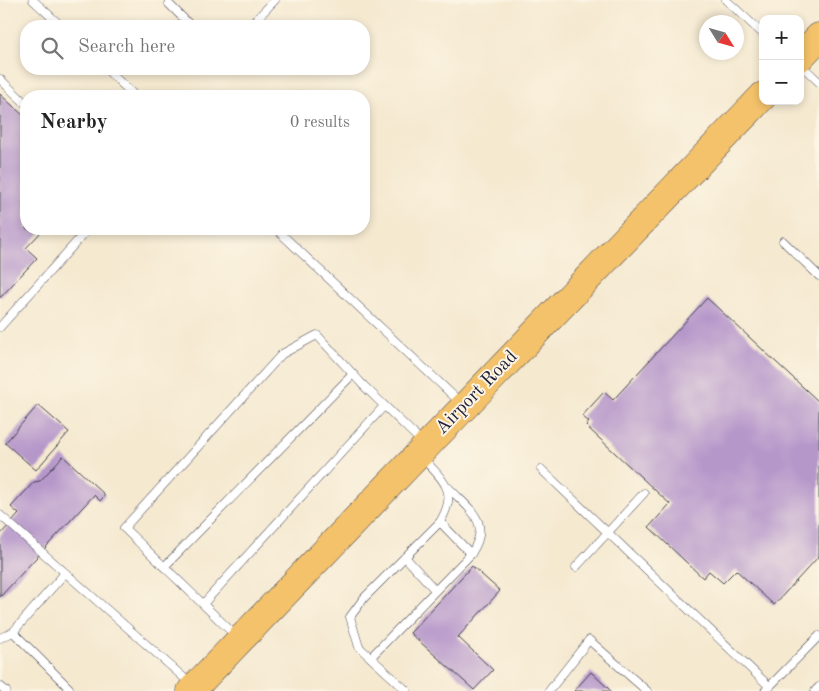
<!DOCTYPE html>
<html lang="en">
<head>
<meta charset="utf-8">
<style>
  body { margin:0; font-family:"Old Standard TT",serif; background:#f6f6f6; color:#222 }
  .controls { position:absolute; right:15px; top:15px; display:grid; overflow:hidden; border-radius:10px; box-shadow:0 2px 8px #0003 }
  .controls button { width:45px; height:45px; display:grid; place-items:center; padding:0; border:0; border-bottom:1px solid #e0e0e0; background:#fff; color:#222; font:25px sans-serif }
  .compass { position:absolute; left:699px; top:15px; width:45px; height:45px; border-radius:50%; background:#fff; box-shadow:0 2px 8px #0003; rotate:127deg }
  .list { margin:0; padding:0; list-style:none }
  h2 { display:flex; justify-content:space-between; align-items:center; height:65px; margin:0; padding:0 20px; font-size:21px }
  h2 small { font-size:16px; font-weight:400; color:#767676 }
  .icon { flex:none; width:28px; height:28px; fill:none; stroke:currentColor; stroke-width:2; stroke-linecap:round; stroke-linejoin:round }
  .map { position:relative; flex:none; width:819px; height:691px; overflow:hidden }
  .search { position:absolute; background:#fff; box-shadow:0 2px 8px #0003; left:20px; top:20px; width:350px; height:55px; display:flex; align-items:center; gap:12px; box-sizing:border-box; padding:0 18px; border-radius:20px; color:#767676; font-size:19px }
  .panel { position:absolute; background:#fff; box-shadow:0 2px 8px #0003; left:20px; top:90px; width:350px; height:145px; border-radius:20px }
  .map>svg:first-child { display:block }
  .building { fill:#b697ca }
  .lines { fill:none; stroke-linecap:round; stroke-linejoin:round }
  .lane-casing { stroke:#424051; stroke-width:9 }
  .highway-casing { stroke:#424051; stroke-width:29 }
  .lane { stroke:#fff; stroke-width:8 }
  .highway { stroke:#f3c26a; stroke-width:28 }
  .labels { text-anchor:middle; dominant-baseline:central; stroke-width:4; stroke-linejoin:round; paint-order:stroke }
  .street-label { font-size:19px; fill:#22223b; stroke:#fcf5e5 }
</style>
</head>
<body>
<div class="map">
<svg width="819" height="691" viewBox="0 0 819 691">
  <rect width="100%" height="100%" fill="#fcf5e5"/>
  <filter id="ink" filterUnits="userSpaceOnUse"><feTurbulence type="fractalNoise" baseFrequency=".02" numOctaves="2"/><feDisplacementMap in="SourceGraphic" scale="10" xChannelSelector="R" yChannelSelector="G"/><feConvolveMatrix kernelMatrix="1 2 1 2 8 2 1 2 1" color-interpolation-filters="sRGB"/></filter>
  <filter id="wash" filterUnits="userSpaceOnUse"><feTurbulence type="fractalNoise" baseFrequency=".0096" numOctaves="4" result="noise"/><feDisplacementMap in="SourceGraphic" scale="20" xChannelSelector="R" yChannelSelector="G"/><feGaussianBlur stdDeviation="1.12" result="paint"/><feColorMatrix in="noise" values="0 0 0 0 0 0 0 0 0 0 0 0 0 0 0 0 0 1.4 0 .05"/><feComposite in="paint" operator="in"/></filter>
  <g filter="url(#wash)">
    <rect width="100%" height="100%" fill="#f5e9d0"/>
    <g id="blocks">
      <!-- building -->
      <g class="building">
        <path d="M 0,94 L 26,118 L 26,229 L 44,229 L 26,248 L 37,258 L 0,298 Z"/>
        <path d="M 707,298 L 819,402 L 819,556 L 774,605 L 736,570 L 723,583 L 709,571 L 703,578 L 649,527 L 670,504 L 586,426 L 589,422 L 582,416 L 604,392 L 613,400 Z"/>
        <path d="M 38,405 L 69,432 L 36,470 L 5,443 Z"/>
        <path d="M 63,456 L 105,495 L 100,501 L 94,495 L 0,597 L 0,535 L 19,514 L 11,507 L 34,482 L 40,481 Z"/>
        <path d="M 472,566 L 500,591 L 458,637 L 493,670 L 474,690 L 410,633 Z"/>
        <path d="M 591,672 L 611,691 L 574,691 Z"/>
      </g>
    </g>
  </g>
  <g filter="url(#ink)">
    <use href="#blocks" fill-opacity="0" stroke="#424051" stroke-width="1"/>
    <g class="lines">
      <defs>
        <g id="lane">
          <path d="M 33,0 L 61,26"/>
          <path d="M 726,0 L 763,34"/>
          <path d="M 169,4 L 191,26"/>
          <path d="M 250,26 L 275,0"/>
          <path d="M 800,64 L 819,82"/>
          <path d="M 106,69 L 135,96"/>
          <path d="M 0,79 L 26,104"/>
          <path d="M 276,229 L 461,403"/>
          <path d="M 783,241 L 819,276"/>
          <path d="M 0,327 L 88,229"/>
          <path d="M 541,469 L 770,687"/>
          <path d="M 0,515 L 191,684"/>
          <path d="M 440,522 L 471,554"/>
          <path d="M 405,557 L 435,590"/>
          <path d="M 164,567 L 353,374"/>
          <path d="M 576,567 L 644,493"/>
          <path d="M 203,604 L 384,406"/>
          <path d="M 13,632 L 69,688 L 66,691"/>
          <path d="M 237,637 L 124,528 L 282,354 L 317,335 L 363,385 L 423,443"/>
          <path d="M 0,638 L 13,632 L 65,573"/>
          <path d="M 371,657 L 471,554 C 492,522 471,511 449,488"/>
          <path d="M 0,686 L 6,691"/>
          <path d="M 407,691 L 359,647 L 350,617 L 364,598 L 440,522 C 459,490 443,481 422,457"/>
          <path d="M 549,691 L 589,640 L 647,691"/>
          <path d="M 765,691 L 819,636"/>
          <path d="M 815,691 L 819,687"/>
        </g>
        <g id="highway">
          <path d="M 800,57 L 819,37"/>
          <path d="M 191,691 L 763,96"/>
        </g>
      </defs>
      <!-- lane casing -->
      <use href="#lane" class="lane-casing"/>
      <!-- highway casing -->
      <use href="#highway" class="highway-casing"/>
      <!-- lane -->
      <use href="#lane" class="lane"/>
      <!-- highway -->
      <use href="#highway" class="highway"/>
    </g>
  </g>
  <g class="labels">
    <!-- street labels -->
    <g class="street-label">
      <text transform="translate(477 393) rotate(-46)">Airport Road</text>
    </g>
  </g>
</svg>
<div class="controls">
<button>+</button>
<button>−</button>
</div>
<svg class="compass" viewBox="-18 -18 36 36"><path d="M0-13l5 13h-10z" fill="#e53935"/><path d="M0 13l5-13h-10z" fill="#767676"/></svg>
<div class="search"><svg class="icon" aria-label="search" viewBox="0 0 24 24"><circle cx="10" cy="10" r="6"/><path d="M15 15l6 6"/></svg>Search here</div>
<section class="panel">
<h2>Nearby<small>0 results</small></h2>
<ul class="list">
</ul>
</section>
</div>
</body>
</html>
